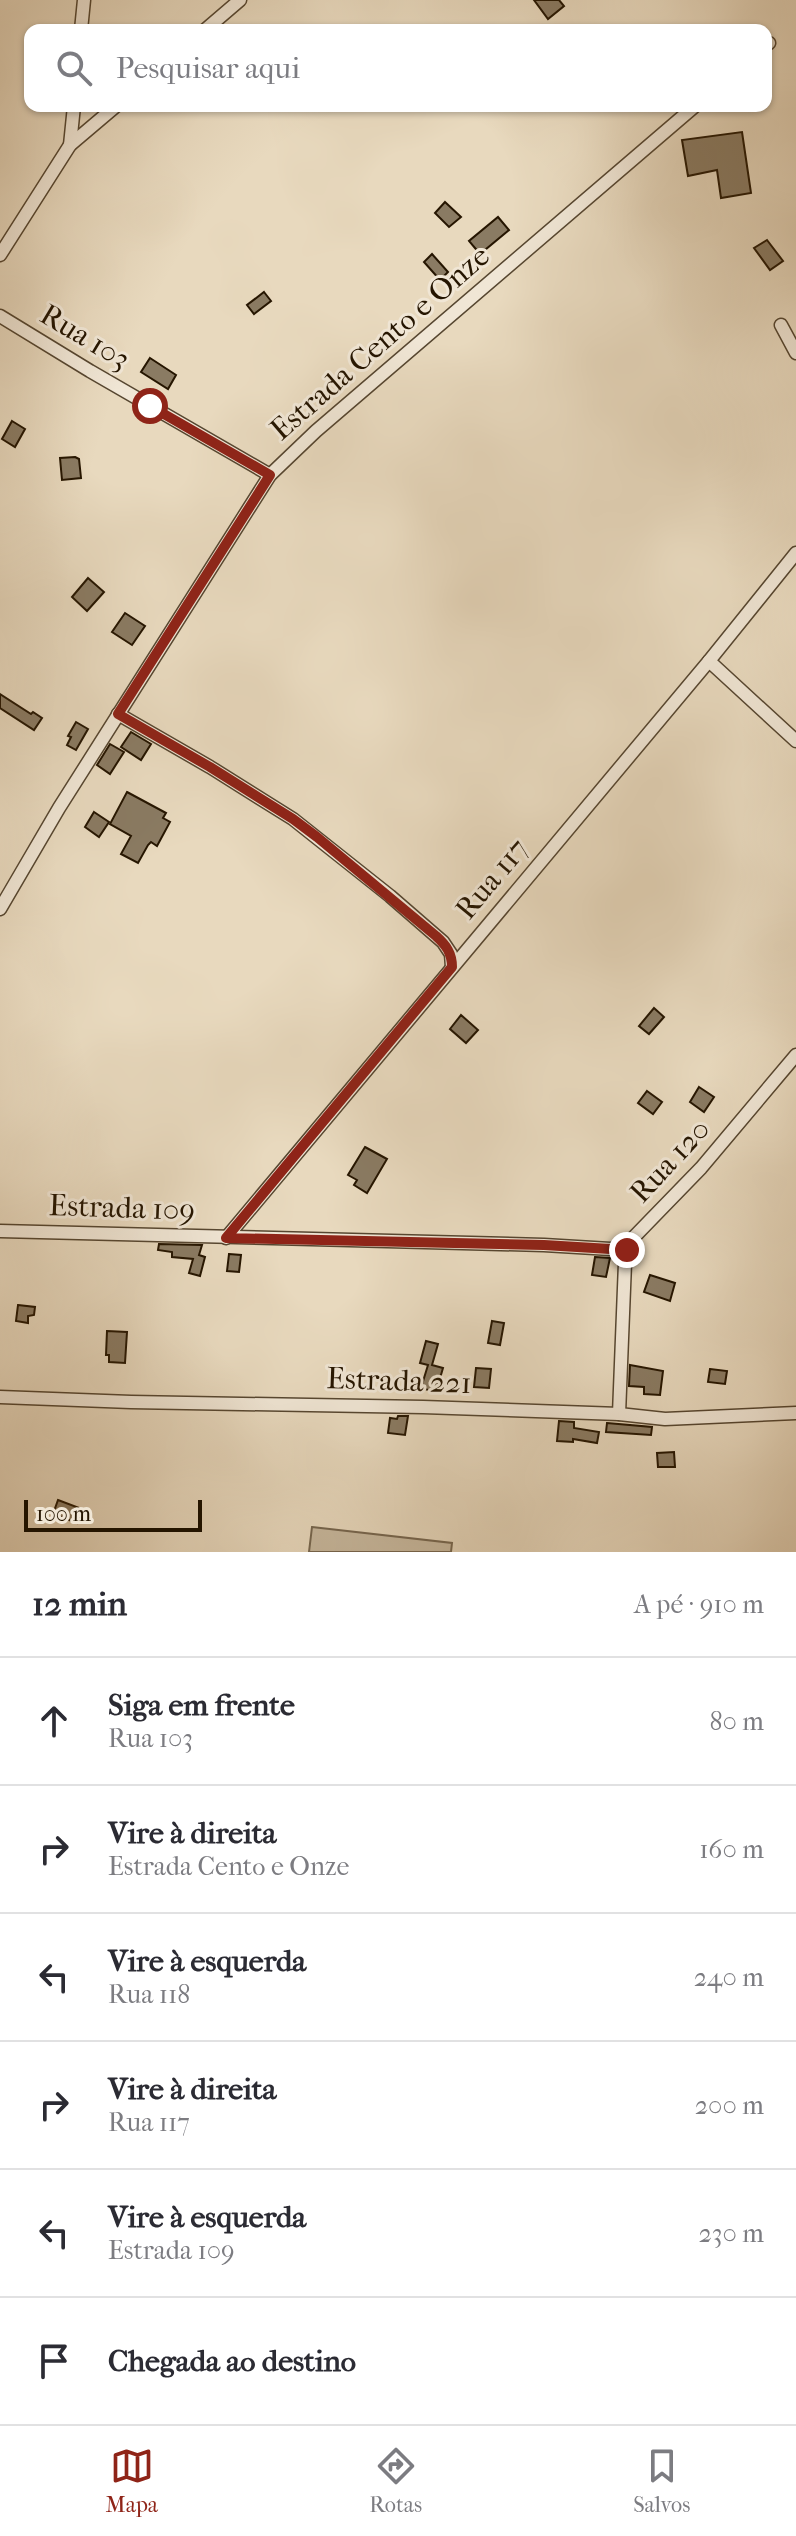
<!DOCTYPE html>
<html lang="pt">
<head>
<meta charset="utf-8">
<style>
  body { margin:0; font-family:"IM FELL French Canon",serif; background:#f2f2f3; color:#2b2b33 }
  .scale { position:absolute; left:24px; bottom:20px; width:178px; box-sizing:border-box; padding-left:8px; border:4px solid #251500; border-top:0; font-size:22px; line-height:28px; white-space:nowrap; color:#251500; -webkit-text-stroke:6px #f0e6d5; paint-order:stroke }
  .stop { position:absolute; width:24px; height:24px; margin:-18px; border:6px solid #8f2418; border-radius:50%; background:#fff }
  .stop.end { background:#8f2418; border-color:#fff; box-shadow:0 2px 8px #0008 }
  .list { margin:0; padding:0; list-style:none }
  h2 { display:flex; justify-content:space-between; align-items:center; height:104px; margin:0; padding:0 32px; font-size:34px }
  h2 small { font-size:26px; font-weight:400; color:#7c7c81 }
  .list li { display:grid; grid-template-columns:52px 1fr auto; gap:24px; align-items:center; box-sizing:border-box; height:128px; padding:0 32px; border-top:2px solid #e1e1e2 }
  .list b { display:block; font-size:30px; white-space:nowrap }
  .list p { margin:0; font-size:26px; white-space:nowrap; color:#7c7c81 }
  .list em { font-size:26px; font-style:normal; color:#7c7c81 }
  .icon { flex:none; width:44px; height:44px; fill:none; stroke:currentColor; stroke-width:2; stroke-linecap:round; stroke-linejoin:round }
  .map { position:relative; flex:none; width:796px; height:1552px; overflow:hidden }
  .search { position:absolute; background:#fff; box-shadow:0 2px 6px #0004; left:24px; right:24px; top:24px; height:88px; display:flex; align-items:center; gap:20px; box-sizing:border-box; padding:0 28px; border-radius:16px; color:#7c7c81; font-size:30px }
  .sheet { height:872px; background:#fff }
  nav { display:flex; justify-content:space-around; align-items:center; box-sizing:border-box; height:112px; border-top:2px solid #e1e1e2; background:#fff; font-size:22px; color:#7c7c81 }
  nav a { display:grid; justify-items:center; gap:4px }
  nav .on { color:#8f2418 }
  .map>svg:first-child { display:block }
  .garden { fill:#c7b89e; stroke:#76664f; stroke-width:2 }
  .building { fill:#8a7b63; stroke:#251500; stroke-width:2 }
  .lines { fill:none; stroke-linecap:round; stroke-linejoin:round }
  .street-casing { stroke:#564630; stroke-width:15 }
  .street { stroke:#f0e6d5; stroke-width:12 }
  .route { stroke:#8f2418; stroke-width:10 }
  .labels { text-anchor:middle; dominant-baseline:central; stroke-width:6; stroke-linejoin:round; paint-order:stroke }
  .street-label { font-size:30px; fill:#251500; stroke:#f0e6d5 }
</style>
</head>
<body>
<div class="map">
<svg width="796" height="1552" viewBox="0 0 796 1552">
  <rect width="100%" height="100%" fill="#e8d9be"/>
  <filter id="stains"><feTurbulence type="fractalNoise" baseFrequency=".0025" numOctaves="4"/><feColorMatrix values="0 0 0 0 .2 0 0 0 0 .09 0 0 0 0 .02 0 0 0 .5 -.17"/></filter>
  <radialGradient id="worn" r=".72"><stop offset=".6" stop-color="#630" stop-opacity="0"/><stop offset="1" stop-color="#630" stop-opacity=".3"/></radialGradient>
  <!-- garden -->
  <path class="garden" d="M 312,1527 L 452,1543 L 451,1552 L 309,1552 Z"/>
  <!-- building -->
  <g class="building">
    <path d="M 534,0 L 559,0 L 564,6 L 548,19 Z"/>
    <path d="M 742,132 L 751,193 L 721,198 L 717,170 L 688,176 L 682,140 Z"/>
    <path d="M 445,202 L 461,217 L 449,227 L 435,213 Z"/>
    <path d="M 498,217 L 509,230 L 480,254 L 469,241 Z"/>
    <path d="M 767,240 L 783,261 L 770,270 L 754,248 Z"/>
    <path d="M 432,254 L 448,272 L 440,280 L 424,262 Z"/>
    <path d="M 264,292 L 271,301 L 254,314 L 247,305 Z"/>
    <path d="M 150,358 L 176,375 L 168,389 L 141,372 Z"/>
    <path d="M 12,421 L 25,429 L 15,447 L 2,439 Z"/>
    <path d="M 75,457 L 79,459 L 81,478 L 62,480 L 60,458 Z"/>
    <path d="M 88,578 L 104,592 L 87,611 L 72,597 Z"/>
    <path d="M 125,613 L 145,626 L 132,645 L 112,632 Z"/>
    <path d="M 0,694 L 31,714 L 33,712 L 42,718 L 34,730 L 0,708 Z"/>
    <path d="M 76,722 L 88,729 L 76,750 L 67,745 L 71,737 L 68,736 Z"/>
    <path d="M 131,732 L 151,744 L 141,760 L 121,747 Z"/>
    <path d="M 110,744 L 124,752 L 110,774 L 97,765 Z"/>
    <path d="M 127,792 L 166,813 L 163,818 L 170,822 L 157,846 L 151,842 L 148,845 L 138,863 L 121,854 L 131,836 L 110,824 Z"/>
    <path d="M 94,812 L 109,822 L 99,837 L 85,827 Z"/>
    <path d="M 654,1008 L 664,1017 L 649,1034 L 639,1026 Z"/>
    <path d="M 461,1015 L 478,1030 L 466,1043 L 450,1029 Z"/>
    <path d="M 699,1087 L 714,1097 L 704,1112 L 690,1102 Z"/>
    <path d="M 647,1091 L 662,1102 L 653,1114 L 638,1103 Z"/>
    <path d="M 365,1147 L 387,1159 L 367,1193 L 354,1185 L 357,1180 L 348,1175 Z"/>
    <path d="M 159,1244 L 202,1245 L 199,1255 L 205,1257 L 200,1276 L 189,1273 L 193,1259 L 172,1257 L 172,1252 L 158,1250 Z"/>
    <path d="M 229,1254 L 241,1255 L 239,1272 L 227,1271 Z"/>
    <path d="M 595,1257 L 610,1258 L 606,1277 L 592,1275 Z"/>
    <path d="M 650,1275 L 675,1283 L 670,1301 L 644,1292 Z"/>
    <path d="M 18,1305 L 35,1307 L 34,1315 L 28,1316 L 28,1323 L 16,1321 Z"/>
    <path d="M 492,1321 L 504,1323 L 500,1345 L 488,1343 Z"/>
    <path d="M 107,1331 L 127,1332 L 125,1363 L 109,1362 L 109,1355 L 106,1355 Z"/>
    <path d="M 426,1341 L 438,1344 L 432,1365 L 443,1368 L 436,1392 L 421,1388 L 428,1365 L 420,1363 Z"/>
    <path d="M 630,1365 L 663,1371 L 660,1395 L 644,1394 L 644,1387 L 629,1386 Z"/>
    <path d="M 476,1368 L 491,1369 L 489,1388 L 474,1387 Z"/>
    <path d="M 710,1369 L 727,1371 L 725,1384 L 708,1382 Z"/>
    <path d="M 398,1416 L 408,1416 L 405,1435 L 388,1433 L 390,1418 L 397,1419 Z"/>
    <path d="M 559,1421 L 574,1422 L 574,1428 L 599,1432 L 597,1443 L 573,1439 L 573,1442 L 557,1441 Z"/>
    <path d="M 607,1423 L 652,1427 L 651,1435 L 606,1432 Z"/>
    <path d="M 674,1452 L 675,1467 L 658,1467 L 657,1453 Z"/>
    <path d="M 58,1500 L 82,1509 L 77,1523 L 53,1514 Z"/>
  </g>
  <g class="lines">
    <defs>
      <g id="street">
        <path d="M 81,30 L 84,0"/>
        <path d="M 205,30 L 240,0"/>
        <path d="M 766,45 L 769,43"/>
        <path d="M 70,145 L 74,106"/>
        <path d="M 0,255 L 70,145 L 116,106"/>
        <path d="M 0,316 L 90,371 L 270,475"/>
        <path d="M 781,325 L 796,353"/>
        <path d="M 709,661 L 796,741"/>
        <path d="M 118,714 L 210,767 L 293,819 L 390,896 L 443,942 L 451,954 L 452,967"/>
        <path d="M 0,909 L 59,808 L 270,475 L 316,431 L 695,106"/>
        <path d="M 0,1231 L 544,1245 L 627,1250"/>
        <path d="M 226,1238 L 709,661 L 796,553"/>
        <path d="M 0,1397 L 131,1402 L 423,1407 L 619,1414 L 665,1419 L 796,1413"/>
        <path d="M 619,1414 L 625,1263 L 627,1250 L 634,1237 L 701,1168 L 796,1055"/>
      </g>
    </defs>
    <!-- street casing -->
    <use href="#street" class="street-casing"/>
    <!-- street -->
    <use href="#street" class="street"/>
  </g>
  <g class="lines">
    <!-- route -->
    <path class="route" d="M 150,406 L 270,475 L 118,714 L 210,767 L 293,819 L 317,837 L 436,936 C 446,945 452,953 452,967 L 226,1238 L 544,1245 L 627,1250"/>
  </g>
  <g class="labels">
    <!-- street labels -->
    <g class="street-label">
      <text transform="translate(85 337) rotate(31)">Rua 103</text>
      <text transform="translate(380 343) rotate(-41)">Estrada Cento e Onze</text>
      <text transform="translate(492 879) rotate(-50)">Rua 117</text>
      <text transform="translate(670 1161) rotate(-47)">Rua 120</text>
      <text transform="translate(122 1208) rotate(2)">Estrada 109</text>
      <text transform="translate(399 1381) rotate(2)">Estrada 221</text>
    </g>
  </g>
  <rect width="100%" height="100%" filter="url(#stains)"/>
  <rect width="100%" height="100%" fill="url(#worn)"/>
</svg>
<div class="scale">100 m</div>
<div class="stop" style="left:150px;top:406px"></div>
<div class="stop end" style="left:627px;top:1250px"></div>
<div class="search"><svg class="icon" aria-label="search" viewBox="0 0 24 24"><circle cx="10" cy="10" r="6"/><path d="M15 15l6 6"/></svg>Pesquisar aqui</div>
</div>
<section class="sheet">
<h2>12 min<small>A pé · 910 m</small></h2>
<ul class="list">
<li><svg class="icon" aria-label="ahead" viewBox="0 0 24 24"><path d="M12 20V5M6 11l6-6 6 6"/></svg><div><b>Siga em frente</b><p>Rua 103</p></div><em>80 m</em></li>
<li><svg class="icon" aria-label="right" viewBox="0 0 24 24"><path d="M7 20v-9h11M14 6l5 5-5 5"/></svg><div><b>Vire à direita</b><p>Estrada Cento e Onze</p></div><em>160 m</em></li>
<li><svg class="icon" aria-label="left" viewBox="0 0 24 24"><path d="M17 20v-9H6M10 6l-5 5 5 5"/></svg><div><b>Vire à esquerda</b><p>Rua 118</p></div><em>240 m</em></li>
<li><svg class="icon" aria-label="right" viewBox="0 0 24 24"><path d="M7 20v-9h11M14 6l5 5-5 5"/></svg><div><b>Vire à direita</b><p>Rua 117</p></div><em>200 m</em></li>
<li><svg class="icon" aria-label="left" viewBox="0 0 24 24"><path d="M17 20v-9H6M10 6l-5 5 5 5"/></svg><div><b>Vire à esquerda</b><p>Estrada 109</p></div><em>230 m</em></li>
<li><svg class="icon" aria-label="arrive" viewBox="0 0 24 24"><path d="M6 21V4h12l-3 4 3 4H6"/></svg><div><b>Chegada ao destino</b></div></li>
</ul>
</section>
<nav>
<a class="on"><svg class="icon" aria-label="map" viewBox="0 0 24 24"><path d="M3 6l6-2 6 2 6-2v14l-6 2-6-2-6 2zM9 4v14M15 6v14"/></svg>Mapa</a>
<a><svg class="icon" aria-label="directions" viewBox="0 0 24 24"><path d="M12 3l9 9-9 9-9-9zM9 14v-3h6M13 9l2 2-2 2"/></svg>Rotas</a>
<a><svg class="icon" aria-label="saved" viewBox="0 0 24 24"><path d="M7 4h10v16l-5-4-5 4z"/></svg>Salvos</a>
</nav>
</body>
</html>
